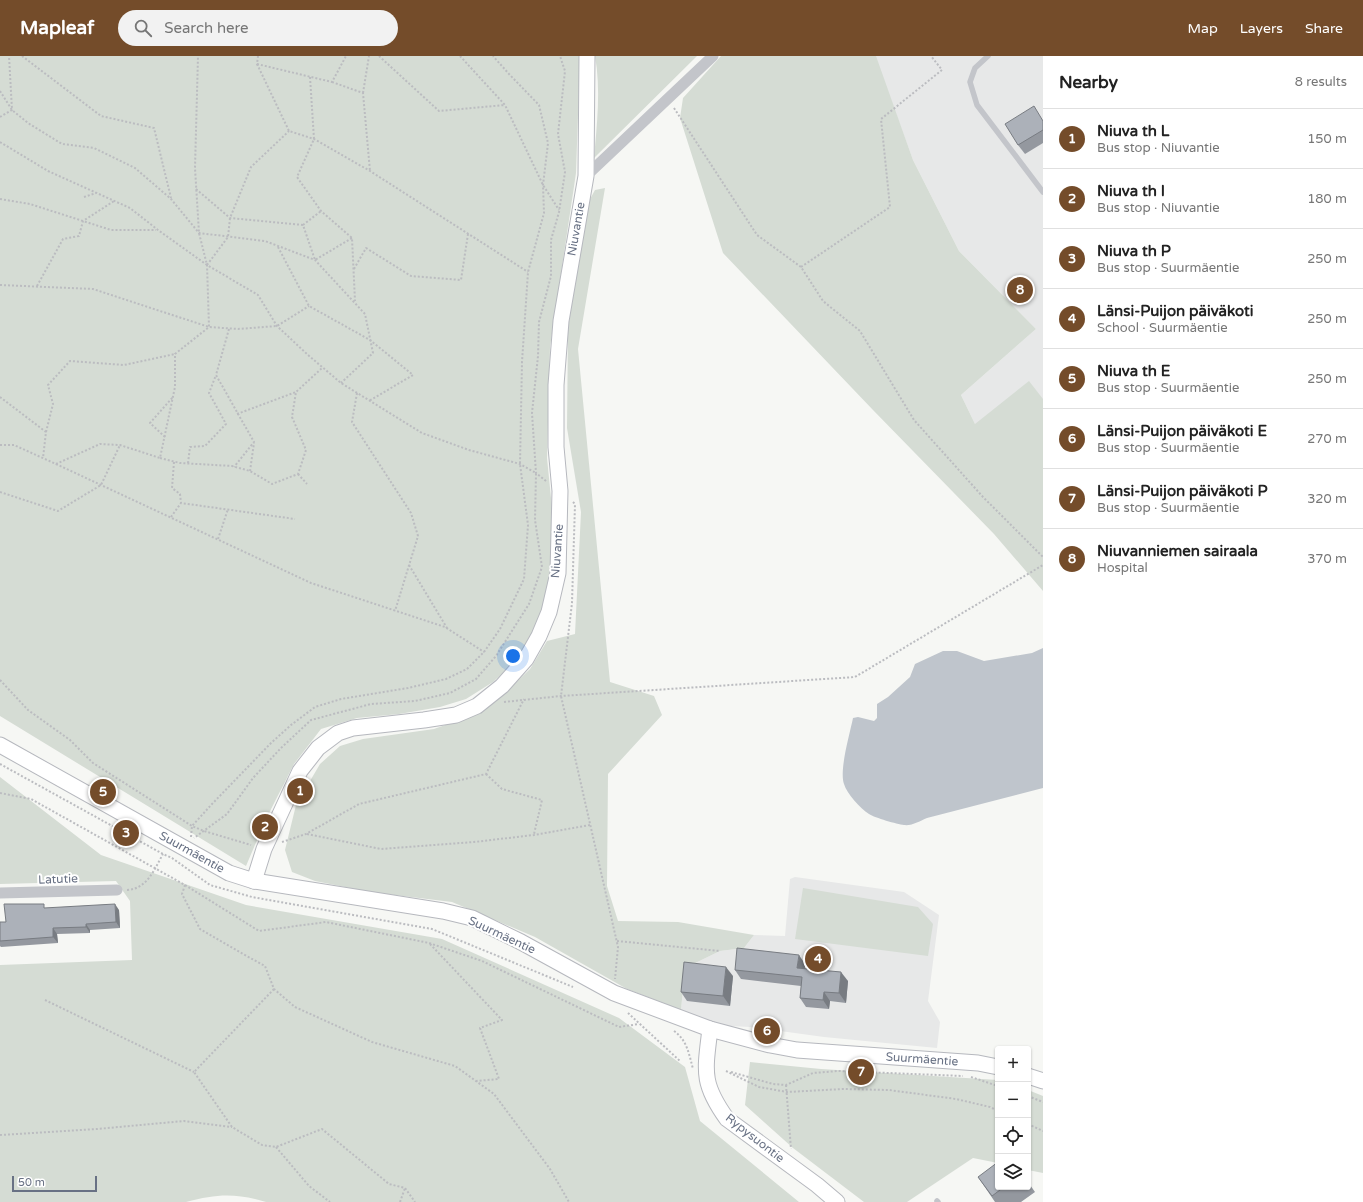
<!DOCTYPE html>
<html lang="en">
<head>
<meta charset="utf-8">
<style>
  body { margin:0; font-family:"Varela Round",sans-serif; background:#f2f2f2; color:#222 }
  .controls { position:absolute; right:12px; bottom:12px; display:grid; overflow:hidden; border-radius:4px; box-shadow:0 1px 3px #0004 }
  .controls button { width:36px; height:36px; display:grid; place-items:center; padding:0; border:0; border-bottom:1px solid #e0e0e0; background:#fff; color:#222; font:20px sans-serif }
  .scale { position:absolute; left:12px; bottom:10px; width:85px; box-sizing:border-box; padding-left:4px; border:2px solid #687184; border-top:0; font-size:11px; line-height:14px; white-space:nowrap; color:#687184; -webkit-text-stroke:3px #fff; paint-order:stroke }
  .you { position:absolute; left:513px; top:600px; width:14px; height:14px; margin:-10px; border:3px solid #fff; border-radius:50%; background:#1a73e8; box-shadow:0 0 0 6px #1a73e833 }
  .badge { display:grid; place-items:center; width:26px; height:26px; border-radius:50%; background:#744c2a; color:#fff; font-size:13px; font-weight:700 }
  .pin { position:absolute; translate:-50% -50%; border:2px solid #fff; box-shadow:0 1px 4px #0006 }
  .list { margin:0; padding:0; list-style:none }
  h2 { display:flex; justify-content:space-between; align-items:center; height:52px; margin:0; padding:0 16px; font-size:17px }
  h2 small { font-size:13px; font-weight:400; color:#767676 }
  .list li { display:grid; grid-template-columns:26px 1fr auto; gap:12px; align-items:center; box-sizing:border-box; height:60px; padding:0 16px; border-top:1px solid #e0e0e0 }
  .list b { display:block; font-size:15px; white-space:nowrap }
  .list p { margin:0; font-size:13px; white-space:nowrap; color:#767676 }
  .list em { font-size:13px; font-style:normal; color:#767676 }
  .icon { flex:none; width:22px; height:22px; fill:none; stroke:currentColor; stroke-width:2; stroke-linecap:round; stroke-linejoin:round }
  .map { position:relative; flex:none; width:1043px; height:1146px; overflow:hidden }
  header { display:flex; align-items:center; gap:24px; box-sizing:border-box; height:56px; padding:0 20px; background:#744c2a; color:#fff }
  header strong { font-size:19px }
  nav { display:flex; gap:22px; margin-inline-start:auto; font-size:14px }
  .search { width:280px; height:36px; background:#f2f2f2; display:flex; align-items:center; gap:10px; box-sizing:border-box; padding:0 14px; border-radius:22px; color:#767676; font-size:15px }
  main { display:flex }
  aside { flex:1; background:#fff }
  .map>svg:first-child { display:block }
  .built { fill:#e7e8e8 }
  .green { fill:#d5dcd4 }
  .water { fill:#bfc5cc }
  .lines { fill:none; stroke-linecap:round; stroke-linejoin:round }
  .secondary-casing { stroke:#b6b8be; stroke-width:17 }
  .path { stroke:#bbbcc0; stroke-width:2; stroke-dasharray:2 2; stroke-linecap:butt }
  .lane { stroke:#c3c5ca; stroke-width:5.5 }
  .street { stroke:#c3c5ca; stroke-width:11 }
  .secondary { stroke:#fff; stroke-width:15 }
  .wall { fill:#94989f }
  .shaded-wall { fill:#787c82 }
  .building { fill:#acb1b9; stroke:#787c82 }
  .labels { text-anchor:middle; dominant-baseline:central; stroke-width:4; stroke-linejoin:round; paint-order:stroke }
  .street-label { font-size:12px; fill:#687184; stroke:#fff }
</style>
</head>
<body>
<header>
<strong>Mapleaf</strong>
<div class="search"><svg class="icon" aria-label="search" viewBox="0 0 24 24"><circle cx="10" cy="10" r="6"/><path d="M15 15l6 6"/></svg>Search here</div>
<nav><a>Map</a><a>Layers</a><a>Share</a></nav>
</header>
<main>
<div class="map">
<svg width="1043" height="1146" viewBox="0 0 1043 1146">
  <rect width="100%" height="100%" fill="#f6f7f4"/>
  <!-- built -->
  <g class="built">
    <path d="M 875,0 L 1043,0 L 1043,454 L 975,368 L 961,339 L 1036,273 L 959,195 L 913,104 Z"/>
    <path d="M 795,821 L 904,836 L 939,859 L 928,945 L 940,966 L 937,992 L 824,981 L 750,971 L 712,969 L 681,954 L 685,912 L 720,895 L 744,892 L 754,879 L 785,880 L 790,823 Z"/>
  </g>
  <!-- green -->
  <g class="green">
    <path d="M 0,0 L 580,0 L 576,117 L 550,291 L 547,402 L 552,452 L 552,502 L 546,542 L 534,575 L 516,605 L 493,626 L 466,643 L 440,651 L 399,658 L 357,662 L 321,673 L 294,708 L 266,763 L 246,810 L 0,660 Z"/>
    <path d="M 595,0 L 697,0 L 594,102 C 597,69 601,33 595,0 Z"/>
    <path d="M 721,0 L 876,0 L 913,104 L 959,195 L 1036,273 L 961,339 L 975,368 L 1029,325 L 1043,343 L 1043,535 L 994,478 L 873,354 L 723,197 L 680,62 L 683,42 Z"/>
    <path d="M 605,132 L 578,293 L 610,626 L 654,640 L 662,659 L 608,718 L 607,830 L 618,865 L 678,866 L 754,879 L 744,892 L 720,895 L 685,912 L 681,954 L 627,933 L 535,881 L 452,846 L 370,836 L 315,825 L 292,816 L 285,794 L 296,749 L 320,708 L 340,690 L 363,683 L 434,673 L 473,659 L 507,635 L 530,613 L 547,585 L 575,578 L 581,456 L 567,372 L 568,272 L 589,145 L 595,134 Z"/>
    <path d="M 0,721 L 101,799 L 246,849 L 442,883 L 619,962 L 685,1011 L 700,1065 L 799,1146 L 266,1146 C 235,1137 217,1138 186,1146 L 0,1146 L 0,909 L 132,904 L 130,845 L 116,825 L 0,828 Z"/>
    <path d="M 803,832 L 918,851 L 933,868 L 928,900 L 795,883 Z"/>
    <path d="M 750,1006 L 821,1013 L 998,1024 L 998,1107 L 973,1102 L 907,1146 L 864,1146 L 793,1092 L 745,1049 Z"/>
    <path d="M 1028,1034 L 1043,1040 L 1043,1117 L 1028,1114 Z"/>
  </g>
  <!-- water -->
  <path class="water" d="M 1043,592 L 1043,732 L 927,762 C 920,765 912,770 904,769 C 897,768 875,762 869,758 C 860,752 847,738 844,728 C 839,714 850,677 853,662 L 858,661 L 874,665 L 877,662 L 877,648 L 888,641 L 910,621 L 915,608 L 943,595 L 957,595 L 984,605 L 1032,597 Z"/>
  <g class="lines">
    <defs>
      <g id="secondary">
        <path d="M 0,689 L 229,817 L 254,825 L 443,855 L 472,862 L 521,886 L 614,937 L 710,973 L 770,989 L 797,994 L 978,1007 L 998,1011"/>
        <path d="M 254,825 L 264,793 L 300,715 L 318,692 L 338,677 L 353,672 L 424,664 L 456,659 L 477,650 L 502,630 L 526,603 L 539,580 L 549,556 L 558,517 L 560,435 L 556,391 L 556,329 L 561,265 L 586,120 L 587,0"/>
        <path d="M 710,973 C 705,1015 701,1027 727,1063 L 817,1129 L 837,1146"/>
        <path d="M 1028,1020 L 1043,1025"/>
      </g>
    </defs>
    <!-- secondary casing -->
    <use href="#secondary" class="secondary-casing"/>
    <!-- path -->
    <g class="path">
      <path d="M 22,0 L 101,60 L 154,72 L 171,142"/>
      <path d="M 258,0 L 257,8 L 289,75 L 314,83 L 370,115 L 528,216"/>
      <path d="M 379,0 L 439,55 L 505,49"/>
      <path d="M 460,0 L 505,49 L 543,129 L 559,154"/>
      <path d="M 257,8 L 332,26 L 346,0"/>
      <path d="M 310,21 L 314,83 L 297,121 L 321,155 L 352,182 L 355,245"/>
      <path d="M 332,26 L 363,37 L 370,115"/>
      <path d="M 0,35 L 12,54 L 28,67 L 62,88 L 94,92 L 135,112 L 171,143 L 199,177 L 265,185 L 315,204 L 365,258 L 373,297 L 341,327"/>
      <path d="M 363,37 L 369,0"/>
      <path d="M 674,52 L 757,179 L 801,211 L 823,245 L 860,275 L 914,364 L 983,441 L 1043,501"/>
      <path d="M 0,61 L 12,54 L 9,0"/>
      <path d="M 0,86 L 48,115 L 130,152 L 158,174 L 207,209 L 258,239 L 277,270 L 308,299 L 341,327 L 422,377 L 469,394 L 520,408 L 536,417 L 535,464 L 542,511 L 529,548 L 496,600 L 476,623 L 450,637 L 415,645 L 371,648 L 311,664 L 281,692 L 253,722 L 227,758 L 194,782"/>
      <path d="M 196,133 L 230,162 L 303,169 L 315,204 L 352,182"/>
      <path d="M 84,141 L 96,137"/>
      <path d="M 0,143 L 30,148 L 111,174 L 156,174"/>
      <path d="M 303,169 L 321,155"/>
      <path d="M 278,191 L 309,250 L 370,284 L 413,319 L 369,345"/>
      <path d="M 207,209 L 228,181 L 230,162 L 251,111 L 289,75"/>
      <path d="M 801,211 L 890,151 L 881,63 L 942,14 L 931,0"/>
      <path d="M 354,213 L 366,192 L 411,220 L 461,224 L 468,178"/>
      <path d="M 0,229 L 93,233 L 209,271 L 238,273 L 277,270 L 309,250"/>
      <path d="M 37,230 L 63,183 L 79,180 L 83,165 L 114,145"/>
      <path d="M 229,273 L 216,319 L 254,386 L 234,411"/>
      <path d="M 357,337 L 352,366 L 411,457 L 418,480 L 395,555"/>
      <path d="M 0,341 L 46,376 L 43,402"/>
      <path d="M 237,358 L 296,336"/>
      <path d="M 46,376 L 53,348 L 48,329 L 70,305 L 124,309 L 175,298"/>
      <path d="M 165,381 L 150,367 L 173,341"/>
      <path d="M 0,389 L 14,389 L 56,408 L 100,388 L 120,389 L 160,402 L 175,331 L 175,298 L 209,271 L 207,209 L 199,177 L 195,112 L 198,0"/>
      <path d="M 160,402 L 180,407 L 232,410 L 250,415 L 272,428 L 298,418 L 306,394 L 292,361 L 296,336 L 322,312"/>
      <path d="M 174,406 L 172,432 L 180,438 L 181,447"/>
      <path d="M 188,407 L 190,391 L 205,390 L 226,368 L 209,337 L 216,319"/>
      <path d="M 56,408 L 311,527 L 445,571 L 484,596"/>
      <path d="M 250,415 L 254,387"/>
      <path d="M 298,418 L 307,428"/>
      <path d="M 546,425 L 536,417 L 532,357 L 538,300 L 539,266 L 551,220 L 551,184 L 559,156 L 565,116 L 558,78 L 565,15 L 560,0"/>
      <path d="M 0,436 L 58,455 L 101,429 L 120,389"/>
      <path d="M 573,446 L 575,448 L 572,547 L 561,640 L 618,891 L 615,923"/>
      <path d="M 171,461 L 181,447 L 295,463"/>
      <path d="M 218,483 L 228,453"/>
      <path d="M 409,509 L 447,572"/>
      <path d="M 0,624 L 28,654 L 70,684 L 93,707 L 192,770 L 204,775 L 251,789"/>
      <path d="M 504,646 L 561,640 L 855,621 L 1043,509"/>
      <path d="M 0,708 L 163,798 L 172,802 L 210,829 L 252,841 L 432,873 L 573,931"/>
      <path d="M 486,718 L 502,733 L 542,744 L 534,778"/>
      <path d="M 0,737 L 31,743 L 185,829 L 259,875 L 326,866 L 429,887 L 482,905 L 619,971 L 639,968"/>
      <path d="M 307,778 L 381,793 L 474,786 L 534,779 L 590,769"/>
      <path d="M 191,781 L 192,770 L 212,748 L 271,687 L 291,669 L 315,651 L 341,643 L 408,632 L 446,623 L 467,613 L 484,596 L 500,573 L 524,523 L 528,469 L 520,408 L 522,306 L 528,216 L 544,157 L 543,129 L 548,87 L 539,49 L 509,18 L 493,0"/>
      <path d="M 282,786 L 306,778 L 359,748 L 486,718 L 524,643"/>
      <path d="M 185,829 L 182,838 L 200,873 L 243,898 L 265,910 L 274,933 L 295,951 L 372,986 L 455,1010 L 494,1038 L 550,1113 L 569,1146"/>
      <path d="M 127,834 C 147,833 154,814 163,798"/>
      <path d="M 617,885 L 720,895"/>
      <path d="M 430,888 L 502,964 L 480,972 L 499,1023 L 476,1025"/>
      <path d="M 274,933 L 194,1016 L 232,1071 L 262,1089 L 276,1091 L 322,1073 L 389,1128 L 405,1132 L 415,1146"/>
      <path d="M 45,944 L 194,1016"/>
      <path d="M 628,957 L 680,1005"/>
      <path d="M 674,975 C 687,984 689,998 693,1013"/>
      <path d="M 726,1015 L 759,1031 L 787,1036 L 843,1033 L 889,1034 L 956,1043 L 990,1051 L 998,1055"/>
      <path d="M 731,1016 L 773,1028 L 786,1029 L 813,1017 L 838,1015 L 963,1020"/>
      <path d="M 971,1021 L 998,1030"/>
      <path d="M 786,1029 L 791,1093"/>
      <path d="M 1028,1040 L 1043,1046"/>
      <path d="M 1028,1068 L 1043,1075"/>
      <path d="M 0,1079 L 97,1073 L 184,1065 L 232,1071"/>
      <path d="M 276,1091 L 309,1130 L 330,1146"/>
      <path d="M 400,1146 L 405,1132"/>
    </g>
    <!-- lane -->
    <g class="lane">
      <path d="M 988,0 L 975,12 L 970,26 L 977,49 L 1043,136"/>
      <path d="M 937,1145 L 938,1146"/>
    </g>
    <!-- street -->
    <g class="street">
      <path d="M 586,120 L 713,0"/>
      <path d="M 0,837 L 117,834"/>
    </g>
    <!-- secondary -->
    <use href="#secondary" class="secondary"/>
  </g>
  <!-- wall -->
  <g class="wall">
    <path d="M 1043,64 L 1043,87 L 1025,98 L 1018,89 Z"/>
    <path d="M 47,852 L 119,854 L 120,872 L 90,874 L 90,877 L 57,878 L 58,887 L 1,891 L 0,890 L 0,866 L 6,866 Z"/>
    <path d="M 805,908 L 805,913 L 848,925 L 846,947 L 830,945 L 829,953 L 806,951 L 800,942 L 801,930 L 741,923 L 735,914 Z"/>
    <path d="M 733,920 L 730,950 L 687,945 L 681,936 Z"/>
    <path d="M 978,1121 L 998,1131 L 1028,1131 L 1028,1126 L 1035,1136 L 1021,1146 L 995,1146 Z"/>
  </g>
  <!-- shaded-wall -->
  <g class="shaded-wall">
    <path d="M 115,848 L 119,854 L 120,872 L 116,866 Z"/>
    <path d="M 86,868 L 90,874 L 90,877 L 86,871 Z"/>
    <path d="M 53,872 L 57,878 L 58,887 L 53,881 Z"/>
    <path d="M 799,899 L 805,908 L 804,921 L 797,912 Z"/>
    <path d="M 726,911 L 733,920 L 730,950 L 723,940 Z"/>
    <path d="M 841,916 L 848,925 L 846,947 L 839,937 Z"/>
    <path d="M 824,936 L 830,945 L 829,953 L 823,944 Z"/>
  </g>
  <!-- building -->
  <g class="building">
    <path d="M 1034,50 L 1043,65 L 1043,74 L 1018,89 L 1005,68 Z"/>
    <path d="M 4,848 L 44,848 L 44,852 L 115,848 L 116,866 L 86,868 L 86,871 L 53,872 L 53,881 L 0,885 L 0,866 L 6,866 Z"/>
    <path d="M 737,892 L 799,899 L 797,912 L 841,916 L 839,937 L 824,936 L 823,944 L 800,942 L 802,921 L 735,914 Z"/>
    <path d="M 684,906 L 726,911 L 723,940 L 681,936 Z"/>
    <path d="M 998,1106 L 998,1131 L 1004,1131 L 992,1140 L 978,1121 Z"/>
  </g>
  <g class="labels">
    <!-- street labels -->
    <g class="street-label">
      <text transform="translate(576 173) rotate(-80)">Niuvantie</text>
      <text transform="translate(557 495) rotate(-86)">Niuvantie</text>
      <text transform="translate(192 796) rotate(29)">Suurmäentie</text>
      <text transform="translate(58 823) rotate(-2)">Latutie</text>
      <text transform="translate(502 879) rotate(25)">Suurmäentie</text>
      <text transform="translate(922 1003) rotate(4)">Suurmäentie</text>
      <text transform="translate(755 1082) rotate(38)">Rypysuontie</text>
    </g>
  </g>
</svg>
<div class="controls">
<button>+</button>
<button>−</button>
<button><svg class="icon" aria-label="locate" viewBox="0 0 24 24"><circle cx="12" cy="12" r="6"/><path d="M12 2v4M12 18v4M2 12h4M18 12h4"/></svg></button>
<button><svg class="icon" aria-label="layers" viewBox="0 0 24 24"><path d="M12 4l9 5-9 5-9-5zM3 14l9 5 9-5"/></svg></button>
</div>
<div class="scale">50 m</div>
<div class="you"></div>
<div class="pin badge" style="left:300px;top:735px">1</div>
<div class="pin badge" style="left:265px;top:771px">2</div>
<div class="pin badge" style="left:126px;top:777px">3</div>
<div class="pin badge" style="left:818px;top:903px">4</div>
<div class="pin badge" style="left:103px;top:736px">5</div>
<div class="pin badge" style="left:767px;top:975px">6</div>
<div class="pin badge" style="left:861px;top:1016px">7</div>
<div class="pin badge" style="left:1020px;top:234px">8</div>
</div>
<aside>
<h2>Nearby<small>8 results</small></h2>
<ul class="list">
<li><span class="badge">1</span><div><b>Niuva th L</b><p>Bus stop · Niuvantie</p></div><em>150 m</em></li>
<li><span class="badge">2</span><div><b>Niuva th I</b><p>Bus stop · Niuvantie</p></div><em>180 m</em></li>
<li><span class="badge">3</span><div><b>Niuva th P</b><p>Bus stop · Suurmäentie</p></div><em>250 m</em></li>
<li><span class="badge">4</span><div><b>Länsi-Puijon päiväkoti</b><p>School · Suurmäentie</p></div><em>250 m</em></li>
<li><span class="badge">5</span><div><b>Niuva th E</b><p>Bus stop · Suurmäentie</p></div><em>250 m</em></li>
<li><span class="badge">6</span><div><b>Länsi-Puijon päiväkoti E</b><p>Bus stop · Suurmäentie</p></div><em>270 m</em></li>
<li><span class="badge">7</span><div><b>Länsi-Puijon päiväkoti P</b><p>Bus stop · Suurmäentie</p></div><em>320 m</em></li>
<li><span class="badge">8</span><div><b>Niuvanniemen sairaala</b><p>Hospital</p></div><em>370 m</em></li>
</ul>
</aside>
</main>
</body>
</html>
